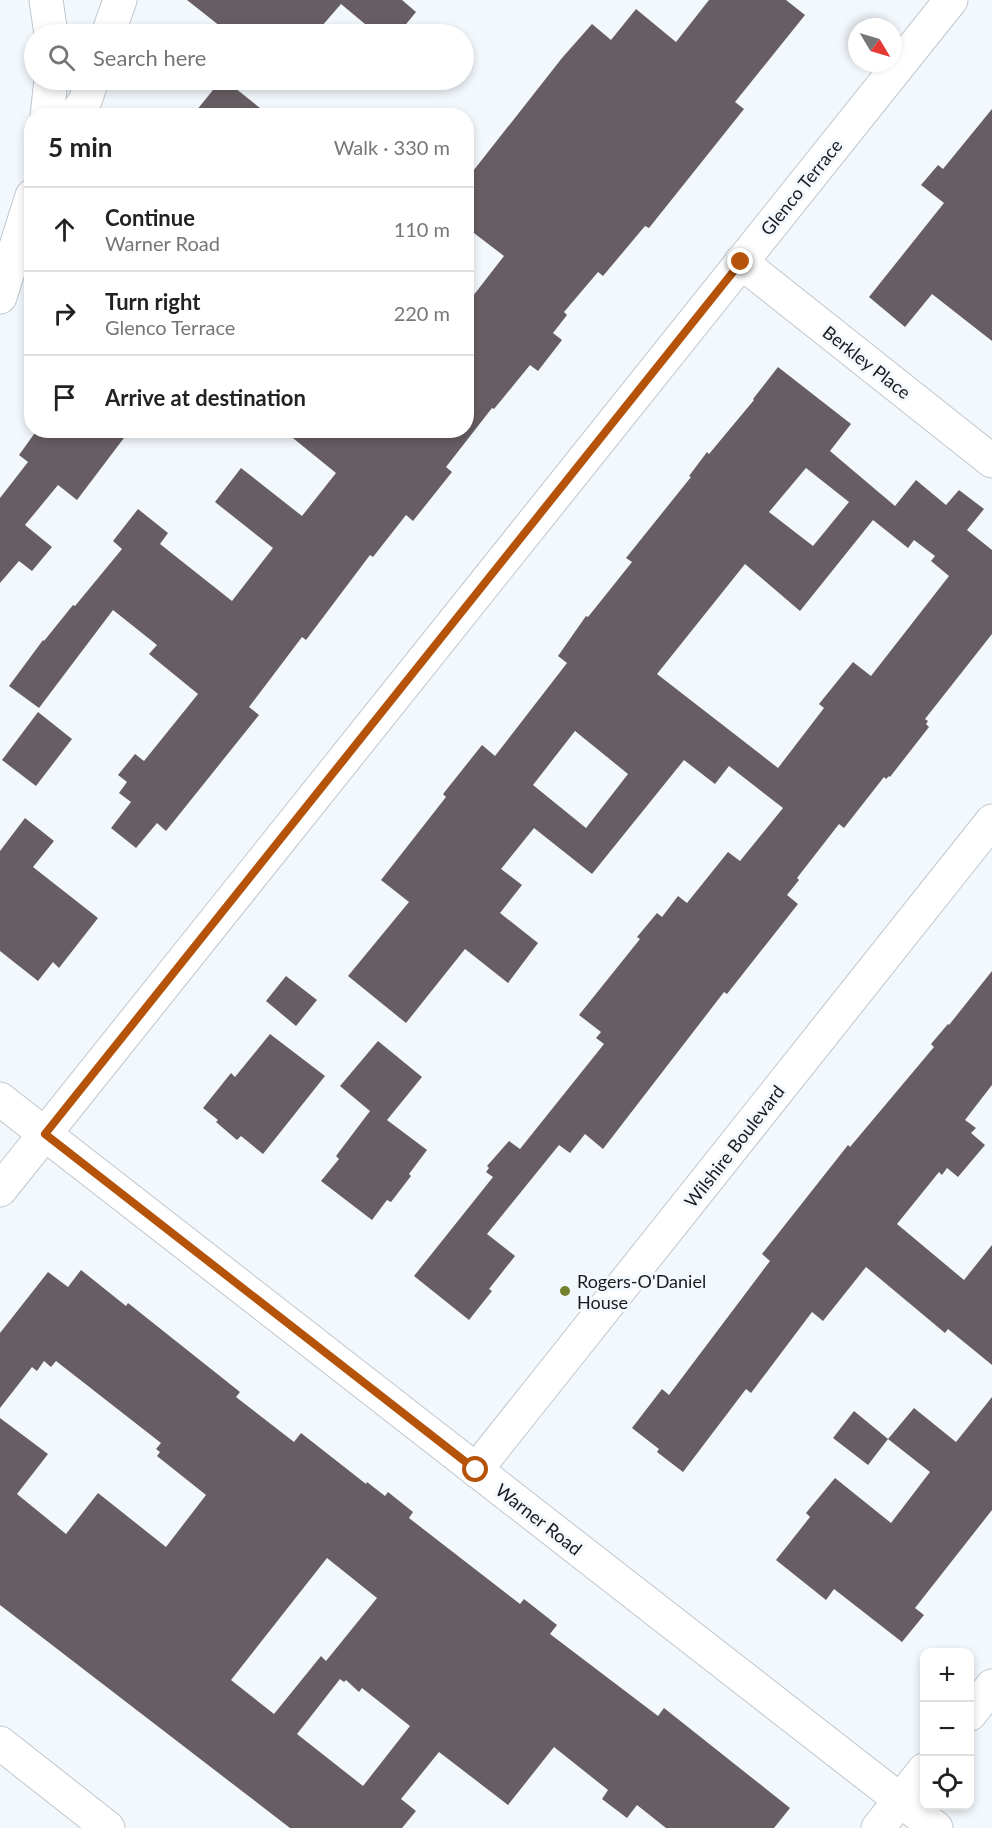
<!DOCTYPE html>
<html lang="en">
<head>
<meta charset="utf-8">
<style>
  body { margin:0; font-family:Lato,sans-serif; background:#f2f2f2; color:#222 }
  .controls { position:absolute; right:18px; bottom:18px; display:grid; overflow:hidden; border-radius:12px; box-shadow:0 3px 9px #0003 }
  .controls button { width:54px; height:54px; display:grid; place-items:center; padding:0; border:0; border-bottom:2px solid #e0e0e0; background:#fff; color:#222; font:30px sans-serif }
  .compass { position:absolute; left:848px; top:18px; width:54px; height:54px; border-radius:50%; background:#fff; box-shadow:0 3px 9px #0003; rotate:128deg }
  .stop { position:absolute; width:18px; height:18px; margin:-14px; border:4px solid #b45309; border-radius:50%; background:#fff }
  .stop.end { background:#b45309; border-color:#fff; box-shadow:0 2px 6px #0008 }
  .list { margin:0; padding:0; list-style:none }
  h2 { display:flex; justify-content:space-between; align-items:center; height:78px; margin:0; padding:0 24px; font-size:26px }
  h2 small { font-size:20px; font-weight:400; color:#767676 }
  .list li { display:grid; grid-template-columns:39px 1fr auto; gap:18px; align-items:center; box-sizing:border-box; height:84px; padding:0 24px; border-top:2px solid #e0e0e0 }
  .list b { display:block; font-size:22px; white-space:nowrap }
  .list p { margin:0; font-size:20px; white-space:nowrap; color:#767676 }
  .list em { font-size:20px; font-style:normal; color:#767676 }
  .icon { flex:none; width:33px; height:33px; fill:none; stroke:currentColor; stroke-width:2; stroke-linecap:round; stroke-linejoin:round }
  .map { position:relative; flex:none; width:992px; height:1828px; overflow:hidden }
  .search { position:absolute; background:#fff; box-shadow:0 3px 9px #0003; left:24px; top:24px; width:450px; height:66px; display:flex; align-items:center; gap:15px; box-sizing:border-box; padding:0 21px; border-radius:33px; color:#767676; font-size:22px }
  .panel { position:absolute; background:#fff; box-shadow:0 3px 9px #0003; left:24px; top:108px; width:450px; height:330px; border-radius:24px }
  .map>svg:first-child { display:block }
  .building { fill:#675e63; fill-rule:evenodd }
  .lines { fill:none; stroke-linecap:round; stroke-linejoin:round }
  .minor-casing { stroke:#bfc7cf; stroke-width:35 }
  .minor { stroke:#fff; stroke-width:33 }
  .route { stroke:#b45309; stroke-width:8 }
  .poi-dot { fill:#75812d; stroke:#f3f8fd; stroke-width:2 }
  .labels { text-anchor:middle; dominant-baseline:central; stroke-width:6; stroke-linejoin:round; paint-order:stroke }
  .street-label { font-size:18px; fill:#181a1e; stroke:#f3f8fd }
  .poi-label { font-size:18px; fill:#181a1e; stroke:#f3f8fd; text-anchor:start }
</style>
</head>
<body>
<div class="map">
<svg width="992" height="1828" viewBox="0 0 992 1828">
  <rect width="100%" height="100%" fill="#f3f8fd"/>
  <!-- building -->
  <g class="building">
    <path d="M 187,0 L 402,0 L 416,12 L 398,34 L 377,34 L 341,4 L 315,34 L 230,34 Z"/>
    <path d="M 709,0 L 786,0 L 805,15 L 735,102 L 744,109 L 649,228 L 645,226 L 603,276 L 598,272 L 564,312 L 567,315 L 553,333 L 562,340 L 538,371 L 530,365 L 494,409 L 492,408 L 446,467 L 452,472 L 413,521 L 406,515 L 373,557 L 370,555 L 306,640 L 302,637 L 249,707 L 259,715 L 166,831 L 157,823 L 136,848 L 111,828 L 131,802 L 119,793 L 127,782 L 118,775 L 135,754 L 144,761 L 198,694 L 149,654 L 157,645 L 113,610 L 39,708 L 9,686 L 43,640 L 44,641 L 73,605 L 75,606 L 122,549 L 113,541 L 138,509 L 168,533 L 160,544 L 232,601 L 273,548 L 215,502 L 241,468 L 302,516 L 336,473 L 283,430 L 466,430 L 466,305 L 504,256 L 466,227 L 466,180 L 562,58 L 592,24 L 611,40 L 636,9 L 676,42 Z"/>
    <path d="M 221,80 L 225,80 L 270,116 L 192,116 Z"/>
    <path d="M 992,109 L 992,341 L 932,294 L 905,327 L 869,297 L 944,203 L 921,185 L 938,165 L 943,169 Z"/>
    <path d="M 778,367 L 851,424 L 830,451 L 895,506 L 916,480 L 946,505 L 959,490 L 984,509 L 967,530 L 992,550 L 992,634 L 925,719 L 928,721 L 926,724 L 929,727 L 890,777 L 889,776 L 886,779 L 884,777 L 844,828 L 839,824 L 797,878 L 799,880 L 787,895 L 798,904 L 727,994 L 724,992 L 603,1149 L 585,1134 L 570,1153 L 559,1145 L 487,1234 L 515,1256 L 489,1289 L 492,1291 L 469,1320 L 414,1276 L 493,1177 L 486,1172 L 489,1168 L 487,1166 L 509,1141 L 520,1149 L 604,1044 L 596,1038 L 601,1032 L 579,1015 L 640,939 L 637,937 L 657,913 L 662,917 L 678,896 L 687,903 L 728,852 L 740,861 L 783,808 L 729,766 L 715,784 L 684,760 L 592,874 L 534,828 L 501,869 L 522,885 L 500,913 L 538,943 L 508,983 L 465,949 L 406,1023 L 348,976 L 409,902 L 381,880 L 446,797 L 443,794 L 482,745 L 495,756 L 567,663 L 558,656 L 586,616 L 588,617 L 632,562 L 626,558 L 691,477 L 689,476 L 707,452 L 709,454 L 754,400 L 753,399 ZM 806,468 L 849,502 L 813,546 L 769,512 ZM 873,520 L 908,548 L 914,540 L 935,556 L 931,561 L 949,576 L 871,676 L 853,662 L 819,704 L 824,708 L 778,768 L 657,674 L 745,564 L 800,611 ZM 575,731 L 628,774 L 586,828 L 533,785 Z"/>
    <path d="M 37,430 L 130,430 L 77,500 L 58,485 L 25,525 L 52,547 L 32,571 L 19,561 L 0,583 L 0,498 L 28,462 L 19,455 Z"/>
    <path d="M 38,712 L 72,739 L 36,786 L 2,760 Z"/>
    <path d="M 25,818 L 54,841 L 33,867 L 98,918 L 59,968 L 53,962 L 38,981 L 0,951 L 0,851 Z"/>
    <path d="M 992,971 L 992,1085 L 965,1120 L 976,1128 L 971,1133 L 985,1145 L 958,1177 L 947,1168 L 942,1175 L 939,1172 L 897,1224 L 964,1280 L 992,1245 L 992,1365 L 948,1329 L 945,1333 L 866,1267 L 823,1321 L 812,1312 L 751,1393 L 746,1389 L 683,1472 L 657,1452 L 659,1449 L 632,1428 L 662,1389 L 669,1395 L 770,1261 L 762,1254 L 848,1145 L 850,1147 L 934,1047 L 931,1044 L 948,1024 L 949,1025 Z"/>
    <path d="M 286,976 L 317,1000 L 296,1026 L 266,1001 Z"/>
    <path d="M 270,1034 L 325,1076 L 263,1154 L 241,1136 L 237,1140 L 216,1122 L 218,1120 L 203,1108 L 231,1073 L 235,1077 Z"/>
    <path d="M 378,1041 L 422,1077 L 387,1120 L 427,1150 L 409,1174 L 411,1176 L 391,1202 L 387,1200 L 372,1220 L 321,1181 L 339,1159 L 336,1156 L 370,1111 L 340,1086 Z"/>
    <path d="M 81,1270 L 126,1306 L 128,1303 L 240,1392 L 236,1397 L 294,1442 L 301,1433 L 366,1484 L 367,1482 L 385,1496 L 388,1492 L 413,1512 L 409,1518 L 520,1604 L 524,1599 L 557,1625 L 550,1634 L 658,1716 L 664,1708 L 790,1808 L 774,1828 L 666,1828 L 637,1805 L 627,1818 L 602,1799 L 608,1790 L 554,1747 L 508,1805 L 439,1752 L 401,1799 L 416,1811 L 402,1828 L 290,1828 L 0,1605 L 0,1418 L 48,1454 L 17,1494 L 66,1534 L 98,1493 L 166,1547 L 206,1495 L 157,1456 L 160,1452 L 156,1449 L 161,1443 L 56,1361 L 51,1367 L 44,1361 L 37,1371 L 32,1367 L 0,1408 L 0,1333 L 48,1272 L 68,1287 ZM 327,1558 L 377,1598 L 326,1661 L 321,1656 L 274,1714 L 231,1680 ZM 340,1679 L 344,1682 L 346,1680 L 359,1692 L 362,1688 L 410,1726 L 363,1786 L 297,1734 Z"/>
    <path d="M 992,1397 L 992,1510 L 915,1608 L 924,1615 L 902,1642 L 834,1589 L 826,1600 L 776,1560 L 810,1517 L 806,1513 L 835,1478 L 891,1523 L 930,1472 L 888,1439 L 914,1408 L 956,1442 Z"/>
    <path d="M 854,1411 L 888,1439 L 868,1465 L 833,1438 Z"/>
  </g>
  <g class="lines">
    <defs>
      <g id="minor">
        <path d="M 46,0 L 51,34"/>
        <path d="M 108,34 L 120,0"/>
        <path d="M 47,116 L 51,80"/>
        <path d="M 75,116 L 85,101 L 92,80"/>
        <path d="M 741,262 L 992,461"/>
        <path d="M 0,297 L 32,196"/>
        <path d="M 0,1099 L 936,1828"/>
        <path d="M 0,1190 L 951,0"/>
        <path d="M 476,1470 L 992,821"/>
        <path d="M 970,1714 L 992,1686"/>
        <path d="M 0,1743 L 108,1828"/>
        <path d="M 878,1828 L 924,1770"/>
      </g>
    </defs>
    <!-- minor casing -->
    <use href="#minor" class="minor-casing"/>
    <!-- minor -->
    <use href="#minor" class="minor"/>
  </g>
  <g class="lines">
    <!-- route -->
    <path class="route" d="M 476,1470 L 45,1134 L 741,262"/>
  </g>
  <!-- markers -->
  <circle class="poi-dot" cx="565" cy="1291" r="6"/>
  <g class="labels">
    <!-- street labels -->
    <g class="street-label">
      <text transform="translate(801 187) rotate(-51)">Glenco Terrace</text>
      <text transform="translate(867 362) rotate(38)">Berkley Place</text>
      <text transform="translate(734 1146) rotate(-52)">Wilshire Boulevard</text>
      <text transform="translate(539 1519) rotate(38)">Warner Road</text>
    </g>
    <!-- poi labels -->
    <g class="poi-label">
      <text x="577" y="1281">Rogers-O'Daniel<tspan x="577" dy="21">House</tspan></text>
    </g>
  </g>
</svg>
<div class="controls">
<button>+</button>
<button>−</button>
<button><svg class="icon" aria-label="locate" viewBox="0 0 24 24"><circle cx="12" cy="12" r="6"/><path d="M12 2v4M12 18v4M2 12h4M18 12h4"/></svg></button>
</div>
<svg class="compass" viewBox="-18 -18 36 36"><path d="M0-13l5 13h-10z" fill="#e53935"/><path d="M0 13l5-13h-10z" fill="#767676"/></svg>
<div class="stop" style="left:476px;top:1470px"></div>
<div class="stop end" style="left:741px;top:262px"></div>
<div class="search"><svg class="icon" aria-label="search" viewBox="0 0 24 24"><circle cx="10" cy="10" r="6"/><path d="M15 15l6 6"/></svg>Search here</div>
<section class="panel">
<h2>5 min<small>Walk · 330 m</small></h2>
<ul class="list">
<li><svg class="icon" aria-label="ahead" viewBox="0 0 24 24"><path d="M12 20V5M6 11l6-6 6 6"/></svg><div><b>Continue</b><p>Warner Road</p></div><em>110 m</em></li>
<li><svg class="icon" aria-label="right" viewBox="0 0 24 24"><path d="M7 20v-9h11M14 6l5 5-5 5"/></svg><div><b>Turn right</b><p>Glenco Terrace</p></div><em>220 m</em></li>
<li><svg class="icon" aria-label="arrive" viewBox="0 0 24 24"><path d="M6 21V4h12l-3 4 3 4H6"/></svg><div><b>Arrive at destination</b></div></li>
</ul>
</section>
</div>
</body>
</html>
